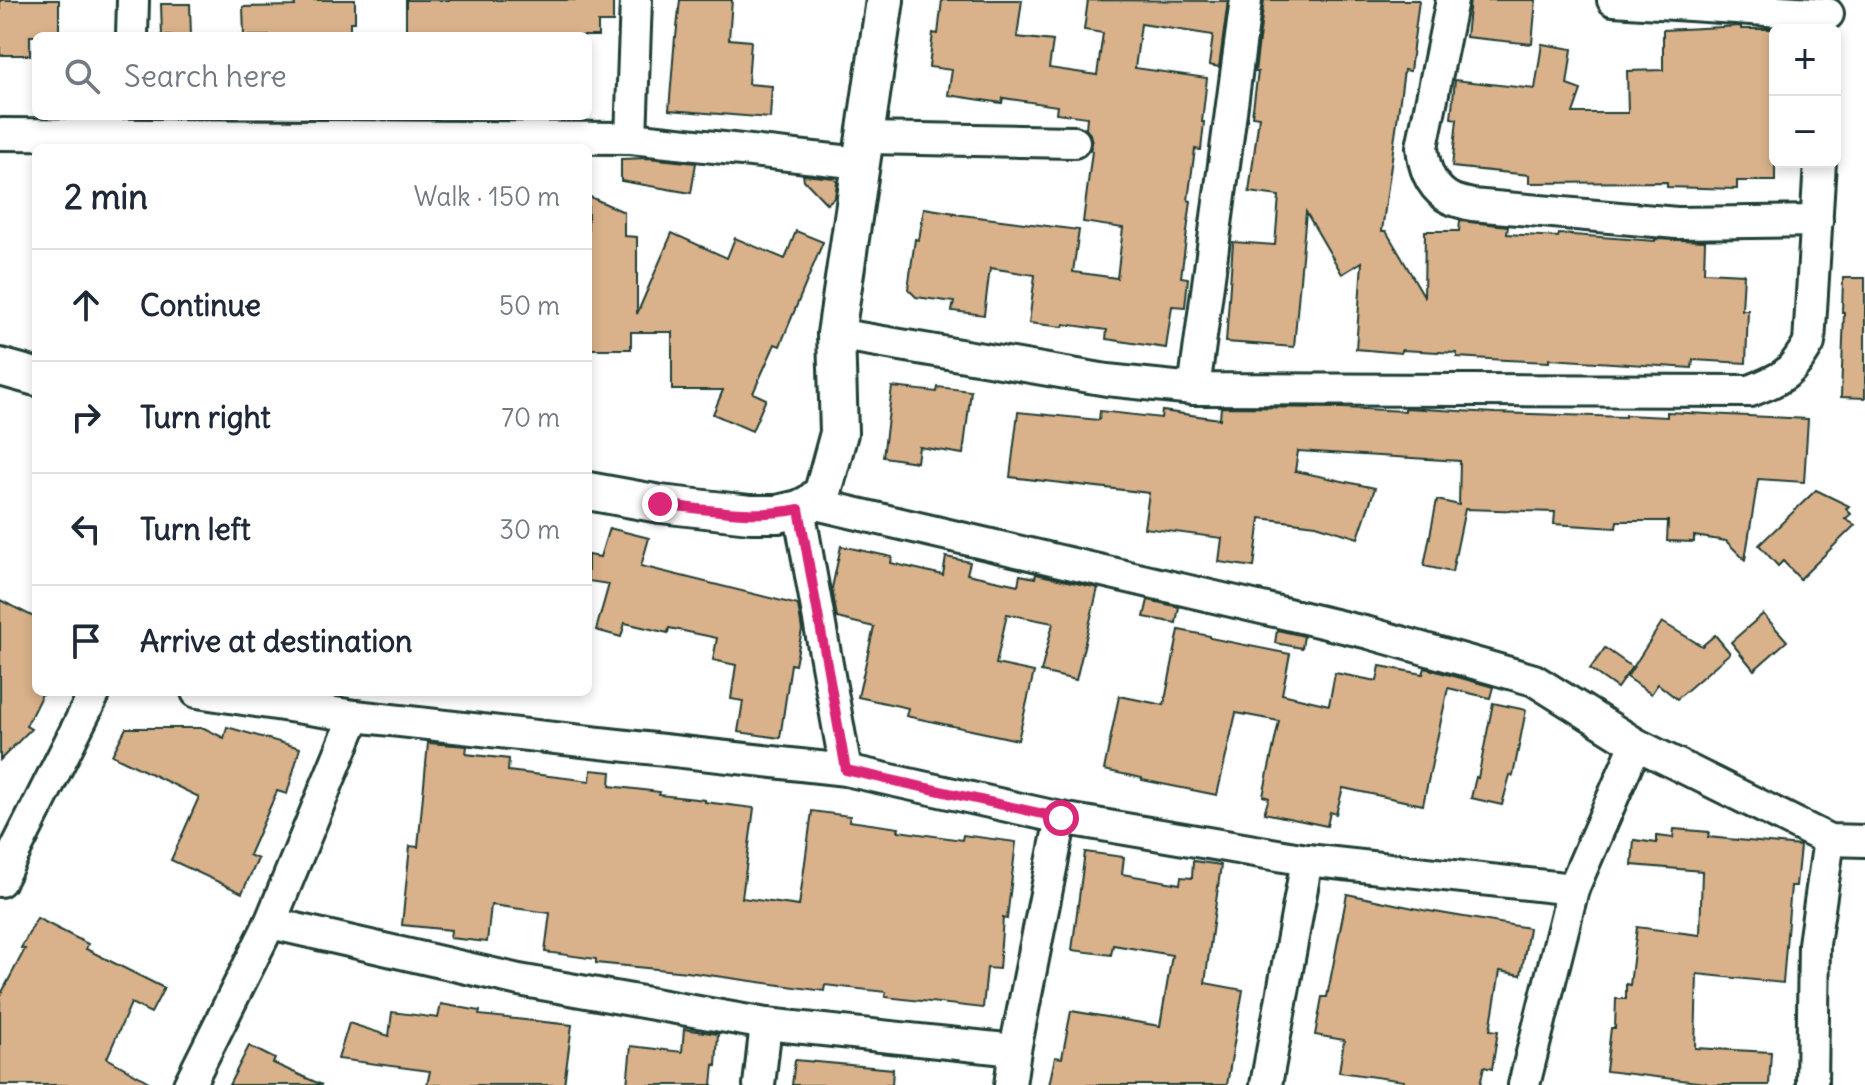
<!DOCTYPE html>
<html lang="en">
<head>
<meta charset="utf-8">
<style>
  body { margin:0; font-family:Delius,sans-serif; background:#f6f6f7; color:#1f2937 }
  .controls { position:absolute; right:24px; top:24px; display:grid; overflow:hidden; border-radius:12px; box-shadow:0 4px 12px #0003 }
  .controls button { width:72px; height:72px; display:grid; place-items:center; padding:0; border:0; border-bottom:2px solid #e0e1e3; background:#fff; color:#1f2937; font:40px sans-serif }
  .stop { position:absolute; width:24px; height:24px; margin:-18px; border:6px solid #db2777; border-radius:50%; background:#fff }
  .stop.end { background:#db2777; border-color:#fff; box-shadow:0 2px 8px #0008 }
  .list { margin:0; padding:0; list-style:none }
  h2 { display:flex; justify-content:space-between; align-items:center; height:104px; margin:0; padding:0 32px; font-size:34px }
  h2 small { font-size:26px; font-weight:400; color:#747a83 }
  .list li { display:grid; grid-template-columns:52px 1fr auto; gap:24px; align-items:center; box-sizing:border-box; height:112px; padding:0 32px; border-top:2px solid #e0e1e3 }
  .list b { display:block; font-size:30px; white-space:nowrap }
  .list em { font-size:26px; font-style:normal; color:#747a83 }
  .icon { flex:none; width:44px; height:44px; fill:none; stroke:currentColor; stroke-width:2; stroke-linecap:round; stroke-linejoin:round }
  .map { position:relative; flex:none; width:1865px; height:1085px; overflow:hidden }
  .search { position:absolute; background:#fff; box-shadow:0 4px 12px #0003; left:32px; top:32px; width:560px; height:88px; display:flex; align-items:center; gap:20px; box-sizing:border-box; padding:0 28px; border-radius:12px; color:#747a83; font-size:30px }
  .panel { position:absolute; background:#fff; box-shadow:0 4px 12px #0003; left:32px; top:144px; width:560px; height:552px; border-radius:12px }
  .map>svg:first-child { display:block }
  .building { fill:#d9b18a; stroke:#1f3d34; stroke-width:2 }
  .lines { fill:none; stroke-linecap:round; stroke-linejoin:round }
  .minor-casing { stroke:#1f3d34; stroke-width:36 }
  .tertiary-casing { stroke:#1f3d34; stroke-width:42 }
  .minor { stroke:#fff; stroke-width:30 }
  .tertiary { stroke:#fff; stroke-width:36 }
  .route { stroke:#db2777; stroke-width:10 }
</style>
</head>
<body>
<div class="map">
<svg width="1865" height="1085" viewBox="0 0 1865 1085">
  <rect width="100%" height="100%" fill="#fff"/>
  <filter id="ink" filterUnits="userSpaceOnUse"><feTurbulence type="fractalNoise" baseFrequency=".0125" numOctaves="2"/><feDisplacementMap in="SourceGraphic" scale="16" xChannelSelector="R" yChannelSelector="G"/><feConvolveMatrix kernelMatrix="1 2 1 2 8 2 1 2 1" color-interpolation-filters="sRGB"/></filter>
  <g filter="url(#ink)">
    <!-- building -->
    <g class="building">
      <path d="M 0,0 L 59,0 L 59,36 L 30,36 L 30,55 L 0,55 Z"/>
      <path d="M 294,0 L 355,0 L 355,22 L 350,22 L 350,36 L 244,36 L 243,7 L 295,6 Z"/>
      <path d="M 406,0 L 613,0 L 613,22 L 598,22 L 598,36 L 406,36 Z"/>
      <path d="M 680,0 L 732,0 L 729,39 L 751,41 L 748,84 L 772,86 L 770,118 L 669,110 L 675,37 L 676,37 Z"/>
      <path d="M 942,0 L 1022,0 L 1017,37 L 1053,41 L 1049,68 L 1097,75 L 1103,33 L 1084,30 L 1088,0 L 1228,1 L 1219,67 L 1209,65 L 1213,35 L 1141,24 L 1135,68 L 1207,78 L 1202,122 L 1204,122 L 1201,150 L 1195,149 L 1188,200 L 1191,201 L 1181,277 L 1188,278 L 1185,307 L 1172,306 L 1166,348 L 1106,339 L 1107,330 L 1064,324 L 1063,327 L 1029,323 L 1035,275 L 990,268 L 984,315 L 952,311 L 954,302 L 916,297 L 908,289 L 915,239 L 919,240 L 924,208 L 955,213 L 954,214 L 1079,230 L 1073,272 L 1117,278 L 1123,228 L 1083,222 L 1092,151 L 1090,150 L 1092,143 L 1090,134 L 1086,129 L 1087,117 L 1056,113 L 1057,106 L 1003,98 L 1002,103 L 948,95 L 952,70 L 929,67 L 933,33 L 938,34 Z"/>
      <path d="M 1264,0 L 1419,0 L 1410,71 L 1404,70 L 1382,231 L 1386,231 L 1424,296 L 1425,231 L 1459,231 L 1460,221 L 1508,226 L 1507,234 L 1558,237 L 1559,234 L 1655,241 L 1655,239 L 1705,241 L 1704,272 L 1744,274 L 1742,310 L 1748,310 L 1746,363 L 1693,360 L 1692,368 L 1549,359 L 1549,362 L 1506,360 L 1457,357 L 1457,353 L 1401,350 L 1401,353 L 1356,349 L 1362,262 L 1342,274 L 1306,212 L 1294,347 L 1226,342 L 1233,242 L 1275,245 L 1279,196 L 1249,192 L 1259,117 L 1252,116 L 1258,72 L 1255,72 Z"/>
      <path d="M 1470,0 L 1536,0 L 1532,44 L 1466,37 Z"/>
      <path d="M 161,4 L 190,4 L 191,36 L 162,36 Z"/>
      <path d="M 1741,26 L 1741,29 L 1775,29 L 1775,181 L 1737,181 L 1737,189 L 1667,187 L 1667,182 L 1529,183 L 1529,175 L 1452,167 L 1457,119 L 1451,118 L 1455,80 L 1535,89 L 1542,44 L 1572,49 L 1567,85 L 1581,90 L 1573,113 L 1628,113 L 1627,71 L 1663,70 L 1663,30 Z"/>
      <path d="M 648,158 L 696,163 L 691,193 L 621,181 L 621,159 Z"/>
      <path d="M 803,175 L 834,178 L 837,182 L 835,197 L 827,204 L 804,180 Z"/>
      <path d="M 588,196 L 624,212 L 624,236 L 637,237 L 637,314 L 672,233 L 727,258 L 735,238 L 785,259 L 796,231 L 823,242 L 780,346 L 775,344 L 753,393 L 766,399 L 752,431 L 713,414 L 723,390 L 672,390 L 672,332 L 631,332 L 631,349 L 588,349 Z"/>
      <path d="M 1843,278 L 1865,278 L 1865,398 L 1841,397 L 1844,312 L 1842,312 Z"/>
      <path d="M 892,387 L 937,392 L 938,387 L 971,391 L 963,454 L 919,447 L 917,462 L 883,457 Z"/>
      <path d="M 1221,407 L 1343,408 L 1405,411 L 1405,408 L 1495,413 L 1625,417 L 1625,415 L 1667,417 L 1667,412 L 1808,419 L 1804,482 L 1758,479 L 1745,560 L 1726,541 L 1694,536 L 1694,542 L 1667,541 L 1668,521 L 1617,521 L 1616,528 L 1554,524 L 1555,512 L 1465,509 L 1452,572 L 1424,566 L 1437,500 L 1459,505 L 1460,461 L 1298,451 L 1295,471 L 1375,488 L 1358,538 L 1316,525 L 1260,518 L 1254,567 L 1219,562 L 1222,538 L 1144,528 L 1149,493 L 1010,477 L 1018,412 L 1099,420 L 1100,411 L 1161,418 L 1162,411 L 1220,419 Z"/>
      <path d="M 1816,490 L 1849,506 L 1846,509 L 1851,514 L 1845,519 L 1855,525 L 1800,579 L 1783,561 L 1778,566 L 1759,545 Z"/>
      <path d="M 609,528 L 649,538 L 641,566 L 798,605 L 802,630 L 795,665 L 791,664 L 780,738 L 738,732 L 743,701 L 731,699 L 736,665 L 713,660 L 717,638 L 669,628 L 668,633 L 625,623 L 621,637 L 596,630 L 609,584 L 588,581 L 588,555 L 600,557 Z"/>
      <path d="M 841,546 L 892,557 L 891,563 L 943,575 L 946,557 L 970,562 L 967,574 L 1018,585 L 1020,575 L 1035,578 L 1036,574 L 1098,588 L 1076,680 L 1041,672 L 1053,623 L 1007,614 L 996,664 L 1034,672 L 1018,740 L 906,716 L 908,708 L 858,697 L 874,627 L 837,618 L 832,588 Z"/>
      <path d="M 0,600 L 36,618 L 36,692 L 43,692 L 26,726 L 31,729 L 0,760 Z"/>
      <path d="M 1148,600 L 1179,607 L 1176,623 L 1144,617 Z"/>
      <path d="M 1763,614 L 1787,641 L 1754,670 L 1731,642 Z"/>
      <path d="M 1662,622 L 1702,646 L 1715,635 L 1730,653 L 1677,699 L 1658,684 L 1651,694 L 1627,677 Z"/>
      <path d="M 1179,630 L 1210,636 L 1210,638 L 1290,654 L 1282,694 L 1329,705 L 1335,673 L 1377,681 L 1380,666 L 1423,674 L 1425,668 L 1493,687 L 1490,698 L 1448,688 L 1423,805 L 1343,788 L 1336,814 L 1330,812 L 1327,826 L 1264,813 L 1269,798 L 1263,796 L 1279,721 L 1236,713 L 1217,795 L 1142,780 L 1142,778 L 1104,770 L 1119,696 L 1164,705 Z"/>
      <path d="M 1277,630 L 1304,636 L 1302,648 L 1275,643 Z"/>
      <path d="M 1605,648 L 1632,667 L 1617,688 L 1590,669 Z"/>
      <path d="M 1493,703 L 1526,710 L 1513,776 L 1510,775 L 1502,805 L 1471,798 L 1476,777 L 1478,778 Z"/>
      <path d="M 227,727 L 300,748 L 287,794 L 277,791 L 249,855 L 258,859 L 242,893 L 171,860 L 199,797 L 112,755 L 126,728 L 204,728 L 224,738 Z"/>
      <path d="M 428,743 L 467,746 L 466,754 L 509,759 L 508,771 L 590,781 L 591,770 L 611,772 L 610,786 L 660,792 L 659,795 L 705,800 L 705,802 L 754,808 L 742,898 L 799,906 L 812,811 L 850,816 L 849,821 L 899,828 L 898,831 L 962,840 L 963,835 L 1016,842 L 1007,919 L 1003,918 L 999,969 L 987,968 L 983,1008 L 885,997 L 886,992 L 825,985 L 824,991 L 687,972 L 596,963 L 596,959 L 545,952 L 550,913 L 491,905 L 487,942 L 450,938 L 451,930 L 402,925 L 410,846 L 418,847 Z"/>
      <path d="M 1674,829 L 1709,832 L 1708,837 L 1800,846 L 1796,886 L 1791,886 L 1783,983 L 1697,974 L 1695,1048 L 1771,1052 L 1769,1085 L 1705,1085 L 1706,1083 L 1606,1071 L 1611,1028 L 1615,1028 L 1616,999 L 1626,999 L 1626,984 L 1630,985 L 1637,927 L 1700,935 L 1702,871 L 1632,865 L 1634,840 L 1657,843 L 1657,836 L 1673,838 Z"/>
      <path d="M 1085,852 L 1124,857 L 1122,874 L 1180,884 L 1181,877 L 1192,878 L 1193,861 L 1221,865 L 1205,983 L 1243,990 L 1227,1085 L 1049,1085 L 1055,1057 L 1062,1058 L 1071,1011 L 1160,1026 L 1172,955 L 1113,945 L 1111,955 L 1072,950 Z"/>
      <path d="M 1347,894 L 1423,910 L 1529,928 L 1521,975 L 1500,971 L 1490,1030 L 1498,1031 L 1492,1069 L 1484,1067 L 1480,1085 L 1403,1085 L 1404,1081 L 1339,1072 L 1344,1040 L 1315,1035 L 1322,997 L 1327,997 Z"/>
      <path d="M 37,918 L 88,944 L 86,949 L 164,988 L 151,1013 L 131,1003 L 107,1058 L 154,1085 L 0,1085 L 0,996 L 25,949 L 21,948 Z"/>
      <path d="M 441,1004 L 480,1011 L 479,1015 L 572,1025 L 564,1085 L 427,1085 L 430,1071 L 338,1059 L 349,1023 L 389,1036 L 392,1012 L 438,1018 Z"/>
      <path d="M 684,1029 L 718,1034 L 716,1066 L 714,1065 L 712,1085 L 627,1085 L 631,1046 L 682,1052 Z"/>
      <path d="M 249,1046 L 275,1059 L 273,1063 L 322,1085 L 229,1085 Z"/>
      <path d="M 795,1060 L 893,1069 L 892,1085 L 792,1085 Z"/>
    </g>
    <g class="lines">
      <defs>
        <g id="minor">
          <path d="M 1452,0 L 1422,147 C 1424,166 1429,184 1446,196 C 1453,201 1464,203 1472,205 L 1677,223 L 1817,221"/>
          <path d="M 1613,0 L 1828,14"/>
          <path d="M 132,36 L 133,0"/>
          <path d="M 0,134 L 631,138 L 861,163"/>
          <path d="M 631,138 L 636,0"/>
          <path d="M 866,138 L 1074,142"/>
          <path d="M 836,334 L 1107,380 L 1194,389 L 1750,391 C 1785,377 1790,375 1809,343 L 1820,162"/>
          <path d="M 1194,389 L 1246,0"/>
          <path d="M 811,503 L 1369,633 L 1534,680 L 1636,744 L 1829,840 L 1865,841"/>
          <path d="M 799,509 L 846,770"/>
          <path d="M 197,692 L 355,716 L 846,770 L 1061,818 L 1307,860 L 1573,889 L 1636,744"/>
          <path d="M 0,881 L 95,692"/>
          <path d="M 270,923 L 519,980 L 766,1024 L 1015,1050 L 1061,818"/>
          <path d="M 189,1085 L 270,923 L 355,716"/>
          <path d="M 759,1085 L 766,1024"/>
          <path d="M 1010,1085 L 1015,1050"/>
          <path d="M 1266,1085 L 1307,860"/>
          <path d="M 1524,1085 L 1573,889"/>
          <path d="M 1812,1085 L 1814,944 L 1829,840"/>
        </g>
        <g id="tertiary">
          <path d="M 0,367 L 36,377"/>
          <path d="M 588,491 L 660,504 L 750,514 L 778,514 L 799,509 L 811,503 L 823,492 L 839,433 L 836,334 L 885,0"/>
        </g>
      </defs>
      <!-- minor casing -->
      <use href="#minor" class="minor-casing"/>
      <!-- tertiary casing -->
      <use href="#tertiary" class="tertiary-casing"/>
      <!-- minor -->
      <use href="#minor" class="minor"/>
      <!-- tertiary -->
      <use href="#tertiary" class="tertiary"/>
    </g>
  </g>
  <g class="lines" filter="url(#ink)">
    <!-- route -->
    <path class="route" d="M 660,504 C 706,509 753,519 799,509 L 846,770 L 1061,818"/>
  </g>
</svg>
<div class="controls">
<button>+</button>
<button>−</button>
</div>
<div class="stop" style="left:1061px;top:818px"></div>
<div class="stop end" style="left:660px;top:504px"></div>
<div class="search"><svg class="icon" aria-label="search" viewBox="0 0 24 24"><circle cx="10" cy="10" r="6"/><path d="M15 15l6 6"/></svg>Search here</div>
<section class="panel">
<h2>2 min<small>Walk · 150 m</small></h2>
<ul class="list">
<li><svg class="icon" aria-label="ahead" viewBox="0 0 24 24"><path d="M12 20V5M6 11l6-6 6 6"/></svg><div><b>Continue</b></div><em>50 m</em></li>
<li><svg class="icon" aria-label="right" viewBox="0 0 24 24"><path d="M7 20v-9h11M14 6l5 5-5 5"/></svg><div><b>Turn right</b></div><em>70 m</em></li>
<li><svg class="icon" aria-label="left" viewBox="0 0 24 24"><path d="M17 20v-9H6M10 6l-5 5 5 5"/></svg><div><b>Turn left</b></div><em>30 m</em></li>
<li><svg class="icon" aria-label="arrive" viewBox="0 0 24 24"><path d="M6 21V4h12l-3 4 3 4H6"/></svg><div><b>Arrive at destination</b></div></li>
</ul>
</section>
</div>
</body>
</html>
